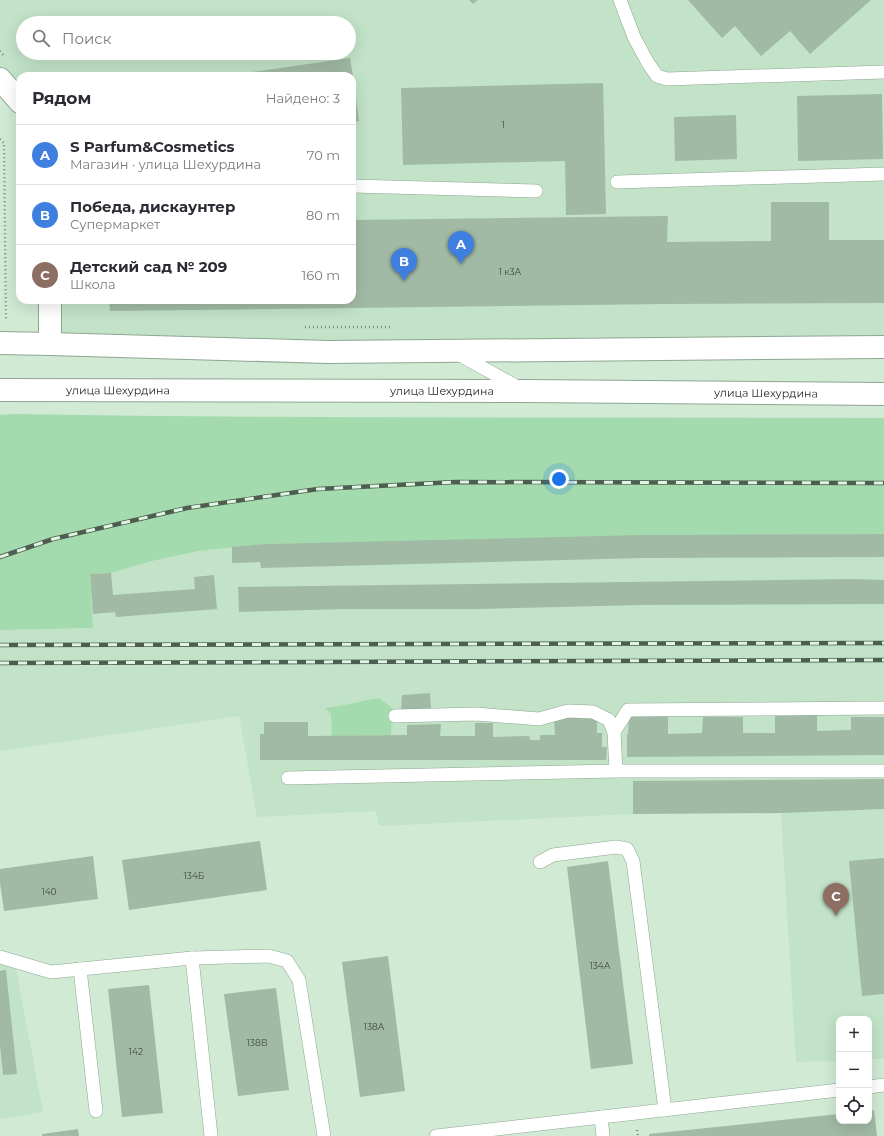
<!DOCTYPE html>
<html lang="ru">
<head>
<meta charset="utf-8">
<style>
  body { margin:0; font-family:Montserrat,sans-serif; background:#f2f2f3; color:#2b2b33 }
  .controls { position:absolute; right:12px; bottom:12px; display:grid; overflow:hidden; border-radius:8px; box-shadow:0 4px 16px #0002 }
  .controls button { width:36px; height:36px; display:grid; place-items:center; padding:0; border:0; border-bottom:1px solid #e1e1e2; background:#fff; color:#2b2b33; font:20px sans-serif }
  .you { position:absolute; left:559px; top:479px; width:14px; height:14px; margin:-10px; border:3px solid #fff; border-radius:50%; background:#1a73e8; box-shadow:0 0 0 6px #1a73e833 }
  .badge { display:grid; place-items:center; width:26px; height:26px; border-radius:50%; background:#6933aa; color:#fff; font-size:13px; font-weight:700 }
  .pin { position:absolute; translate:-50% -33px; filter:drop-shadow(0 1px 2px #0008) }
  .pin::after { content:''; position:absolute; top:21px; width:14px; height:12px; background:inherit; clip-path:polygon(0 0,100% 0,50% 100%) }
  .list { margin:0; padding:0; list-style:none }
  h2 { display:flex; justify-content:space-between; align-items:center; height:52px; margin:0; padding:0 16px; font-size:17px }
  h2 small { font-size:13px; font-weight:400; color:#7c7c81 }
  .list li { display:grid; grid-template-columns:26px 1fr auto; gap:12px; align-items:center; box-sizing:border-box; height:60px; padding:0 16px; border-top:1px solid #e1e1e2 }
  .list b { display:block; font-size:15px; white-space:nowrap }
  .list p { margin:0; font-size:13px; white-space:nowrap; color:#7c7c81 }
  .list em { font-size:13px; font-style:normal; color:#7c7c81 }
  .icon { flex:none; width:22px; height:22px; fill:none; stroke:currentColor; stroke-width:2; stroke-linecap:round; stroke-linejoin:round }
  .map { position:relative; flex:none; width:884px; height:1136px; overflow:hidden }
  .search { position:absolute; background:#fff; box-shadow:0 4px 16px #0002; left:16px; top:16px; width:340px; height:44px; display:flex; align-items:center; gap:10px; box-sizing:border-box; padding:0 14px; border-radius:22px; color:#7c7c81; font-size:15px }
  .panel { position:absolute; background:#fff; box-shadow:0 4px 16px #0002; left:16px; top:72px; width:340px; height:232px; border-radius:12px }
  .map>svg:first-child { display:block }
  .built { fill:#c2e3c7; fill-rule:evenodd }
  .green { fill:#a4dbae }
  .building { fill:#a1baa5 }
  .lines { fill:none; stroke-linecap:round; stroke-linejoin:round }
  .service-casing { stroke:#8ea692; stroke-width:14 }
  .minor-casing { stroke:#8ea692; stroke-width:24 }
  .primary-casing { stroke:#8ea692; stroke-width:24 }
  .path { stroke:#7a8c7c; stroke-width:2.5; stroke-dasharray:1 3; stroke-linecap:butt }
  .service { stroke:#fff; stroke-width:13 }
  .minor { stroke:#fff; stroke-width:22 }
  .primary { stroke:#fff; stroke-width:22 }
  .rail-casing { stroke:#4f5d51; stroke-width:4.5 }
  .rail { stroke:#ddf7e1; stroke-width:3; stroke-dasharray:9; stroke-linecap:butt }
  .labels { text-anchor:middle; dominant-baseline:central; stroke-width:4; stroke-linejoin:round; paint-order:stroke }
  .number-label { font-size:9px; fill:#3f4c40 }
  .street-label { font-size:11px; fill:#1e281f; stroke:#ddf7e1 }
</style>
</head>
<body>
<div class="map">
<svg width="884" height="1136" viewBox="0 0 884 1136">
  <rect width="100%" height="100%" fill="#d0ead4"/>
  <!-- built -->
  <g class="built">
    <path d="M 0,0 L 884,0 L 884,338 L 81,344 L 64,336 L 58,316 L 59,300 L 352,300 L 352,76 L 20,76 L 20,91 L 0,68 ZM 23,23 L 349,23 L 349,53 L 23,53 Z"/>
    <path d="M 884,534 L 884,1059 L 869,1059 L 869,1019 L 839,1019 L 839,1061 L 796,1062 L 781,813 L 633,814 L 379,826 L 376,811 L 257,817 L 239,716 L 0,751 L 0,630 L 93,628 L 90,574 L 111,573 L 152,561 L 199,551 L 265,544 Z"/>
    <path d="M 0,954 L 16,969 L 43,1112 L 0,1119 Z"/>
  </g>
  <!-- green -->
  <g class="green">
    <path d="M 14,414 C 304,419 594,417 884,418 L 884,534 L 265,544 L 199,551 L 152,561 L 111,573 L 90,574 L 93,628 L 0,630 L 0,415 Z"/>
    <path d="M 379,698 L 392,708 L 391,735 L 332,736 L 331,714 L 325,708 C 343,706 361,701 379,698 Z"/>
  </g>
  <!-- building -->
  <g class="building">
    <path d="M 469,0 L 478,0 L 473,4 Z"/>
    <path d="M 688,0 L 871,0 L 810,54 L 790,31 L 761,56 L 735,26 L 722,38 Z"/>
    <path d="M 350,58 L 353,76 L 232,76 L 232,75 Z"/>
    <path d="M 352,77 L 353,77 L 359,121 L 352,122 Z"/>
    <path d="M 603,83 L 606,214 L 566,215 L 565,161 L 403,165 L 401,88 Z"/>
    <path d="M 882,94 L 883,159 L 798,161 L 797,96 Z"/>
    <path d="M 736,115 L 737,159 L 675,161 L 674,117 Z"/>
    <path d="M 771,202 L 829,202 L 829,240 L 884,240 L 884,303 L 667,304 L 110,311 L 109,300 L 352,300 L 352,220 L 668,216 L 667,242 L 771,241 Z"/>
    <path d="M 884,534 L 884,557 L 643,558 L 261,568 L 260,562 L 232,563 L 232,547 L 265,544 L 642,535 Z"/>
    <path d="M 111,573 L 113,595 L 195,589 L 194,577 L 214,575 L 217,609 L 116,617 L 115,612 L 93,614 L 90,574 Z"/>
    <path d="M 852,579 L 884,580 L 884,604 L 640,605 L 480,609 L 346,609 L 239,612 L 238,587 Z"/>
    <path d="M 430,693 L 431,709 L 401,711 L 402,695 Z"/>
    <path d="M 817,715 L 817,731 L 851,730 L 851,717 L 884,717 L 884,755 L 627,757 L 627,734 L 628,734 L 629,717 L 668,716 L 668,734 L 702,733 L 703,717 L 743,717 L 743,733 L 775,733 L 775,716 Z"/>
    <path d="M 554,718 L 597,718 L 597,733 L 602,733 L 602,747 L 607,747 L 606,760 L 260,760 L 260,734 L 264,734 L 264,722 L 308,722 L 308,736 L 407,735 L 407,725 L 441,724 L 440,736 L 475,736 L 475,723 L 493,723 L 493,737 L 529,736 L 530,740 L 540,740 L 540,735 L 555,735 Z"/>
    <path d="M 884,779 L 884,809 L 782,813 L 633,814 L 633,781 Z"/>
    <path d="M 260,841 L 267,890 L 129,910 L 122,860 Z"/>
    <path d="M 93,856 L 98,899 L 4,911 L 0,883 L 0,869 Z"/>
    <path d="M 884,858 L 884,994 L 862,996 L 849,861 Z"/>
    <path d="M 608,861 L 633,1064 L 591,1069 L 567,867 Z"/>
    <path d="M 388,956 L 405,1091 L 360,1097 L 342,962 Z"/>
    <path d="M 6,970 L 17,1074 L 3,1075 L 0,1045 L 0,971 Z"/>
    <path d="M 149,985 L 163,1113 L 122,1117 L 108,989 Z"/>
    <path d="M 276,988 L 289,1090 L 238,1096 L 224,994 Z"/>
    <path d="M 874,1110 L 877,1136 L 649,1136 L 649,1134 L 839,1114 L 839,1121 L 869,1121 L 869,1111 Z"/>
    <path d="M 78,1129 L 79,1136 L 42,1136 L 42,1134 Z"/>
  </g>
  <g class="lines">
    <defs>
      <g id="service">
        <path d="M 620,0 L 634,37 L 648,63 L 657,76 L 667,79 L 884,72"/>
        <path d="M 617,182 L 884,174"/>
        <path d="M 352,186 L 536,191"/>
        <path d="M 458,354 L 521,389"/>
        <path d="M 395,716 L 476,714 L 539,719 L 568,711 L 593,712 L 609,720 L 614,732 L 616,771"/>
        <path d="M 614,732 L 628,710 L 884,708"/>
        <path d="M 288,778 L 616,771 L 884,771"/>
        <path d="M 540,862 L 553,855 L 616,847 L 627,849 L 633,861 L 665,1110"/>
        <path d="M 0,957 L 51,972 L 192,958 L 269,956 L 287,961 L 299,980 L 324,1136"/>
        <path d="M 192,958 L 211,1136"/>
        <path d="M 80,969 L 96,1111"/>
        <path d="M 869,1087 L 884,1085"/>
        <path d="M 601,1117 L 603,1136"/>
        <path d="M 436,1136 L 839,1090"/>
      </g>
      <g id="minor">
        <path d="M 0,79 L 20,102"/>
        <path d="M 50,300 L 50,344"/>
        <path d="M 0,343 L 50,344 L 328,352 L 884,347"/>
      </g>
      <g id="primary">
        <path id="s1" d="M 0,390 L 526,391 L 884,394"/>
      </g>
    </defs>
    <!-- service casing -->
    <use href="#service" class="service-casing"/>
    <!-- minor casing -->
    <use href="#minor" class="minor-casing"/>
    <!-- primary casing -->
    <use href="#primary" class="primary-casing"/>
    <!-- path -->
    <g class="path">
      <path d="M 0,51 L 5,57"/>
      <path d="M 0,139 L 4,143 L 6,321"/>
      <path d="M 305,327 L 392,327"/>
      <path d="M 637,1130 L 638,1136"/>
    </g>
    <!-- service -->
    <use href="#service" class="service"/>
    <!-- minor -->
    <use href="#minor" class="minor"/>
    <!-- primary -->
    <use href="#primary" class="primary"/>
    <defs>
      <g id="rail">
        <path d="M 0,557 L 53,539 L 187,508 L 318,489 L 456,482 L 884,483"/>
        <path d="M 0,645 L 884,643"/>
        <path d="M 0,663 L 884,660"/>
      </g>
    </defs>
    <!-- rail casing -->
    <use href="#rail" class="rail-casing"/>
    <!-- rail -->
    <use href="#rail" class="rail"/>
  </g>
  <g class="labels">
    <!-- number labels -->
    <g class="number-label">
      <text x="503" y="124">1</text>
      <text x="510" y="271">1 к3А</text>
      <text x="194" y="875">134Б</text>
      <text x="49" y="891">140</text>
      <text x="600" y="965">134А</text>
      <text x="374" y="1026">138А</text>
      <text x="257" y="1042">138В</text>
      <text x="136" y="1051">142</text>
    </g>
    <!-- street labels -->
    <g class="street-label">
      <text stroke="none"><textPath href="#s1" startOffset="118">улица Шехурдина</textPath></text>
      <text stroke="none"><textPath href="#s1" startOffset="442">улица Шехурдина</textPath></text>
      <text stroke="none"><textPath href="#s1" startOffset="766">улица Шехурдина</textPath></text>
    </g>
  </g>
</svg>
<div class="controls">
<button>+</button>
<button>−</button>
<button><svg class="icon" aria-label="locate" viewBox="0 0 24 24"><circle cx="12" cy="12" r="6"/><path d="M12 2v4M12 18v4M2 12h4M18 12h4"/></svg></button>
</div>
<div class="you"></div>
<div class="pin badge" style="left:461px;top:264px;background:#3f7fe0">A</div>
<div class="pin badge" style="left:404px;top:281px;background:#3f7fe0">B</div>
<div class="pin badge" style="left:836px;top:916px;background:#8d6e63">C</div>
<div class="search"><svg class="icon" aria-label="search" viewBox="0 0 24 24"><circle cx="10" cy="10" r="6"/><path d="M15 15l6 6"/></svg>Поиск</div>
<section class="panel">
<h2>Рядом<small>Найдено: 3</small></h2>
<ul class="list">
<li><span class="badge" style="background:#3f7fe0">A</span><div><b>S Parfum&amp;Cosmetics</b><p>Магазин · улица Шехурдина</p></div><em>70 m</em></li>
<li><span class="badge" style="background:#3f7fe0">B</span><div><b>Победа, дискаунтер</b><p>Супермаркет</p></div><em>80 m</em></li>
<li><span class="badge" style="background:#8d6e63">C</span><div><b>Детский сад № 209</b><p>Школа</p></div><em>160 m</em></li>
</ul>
</section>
</div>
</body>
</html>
